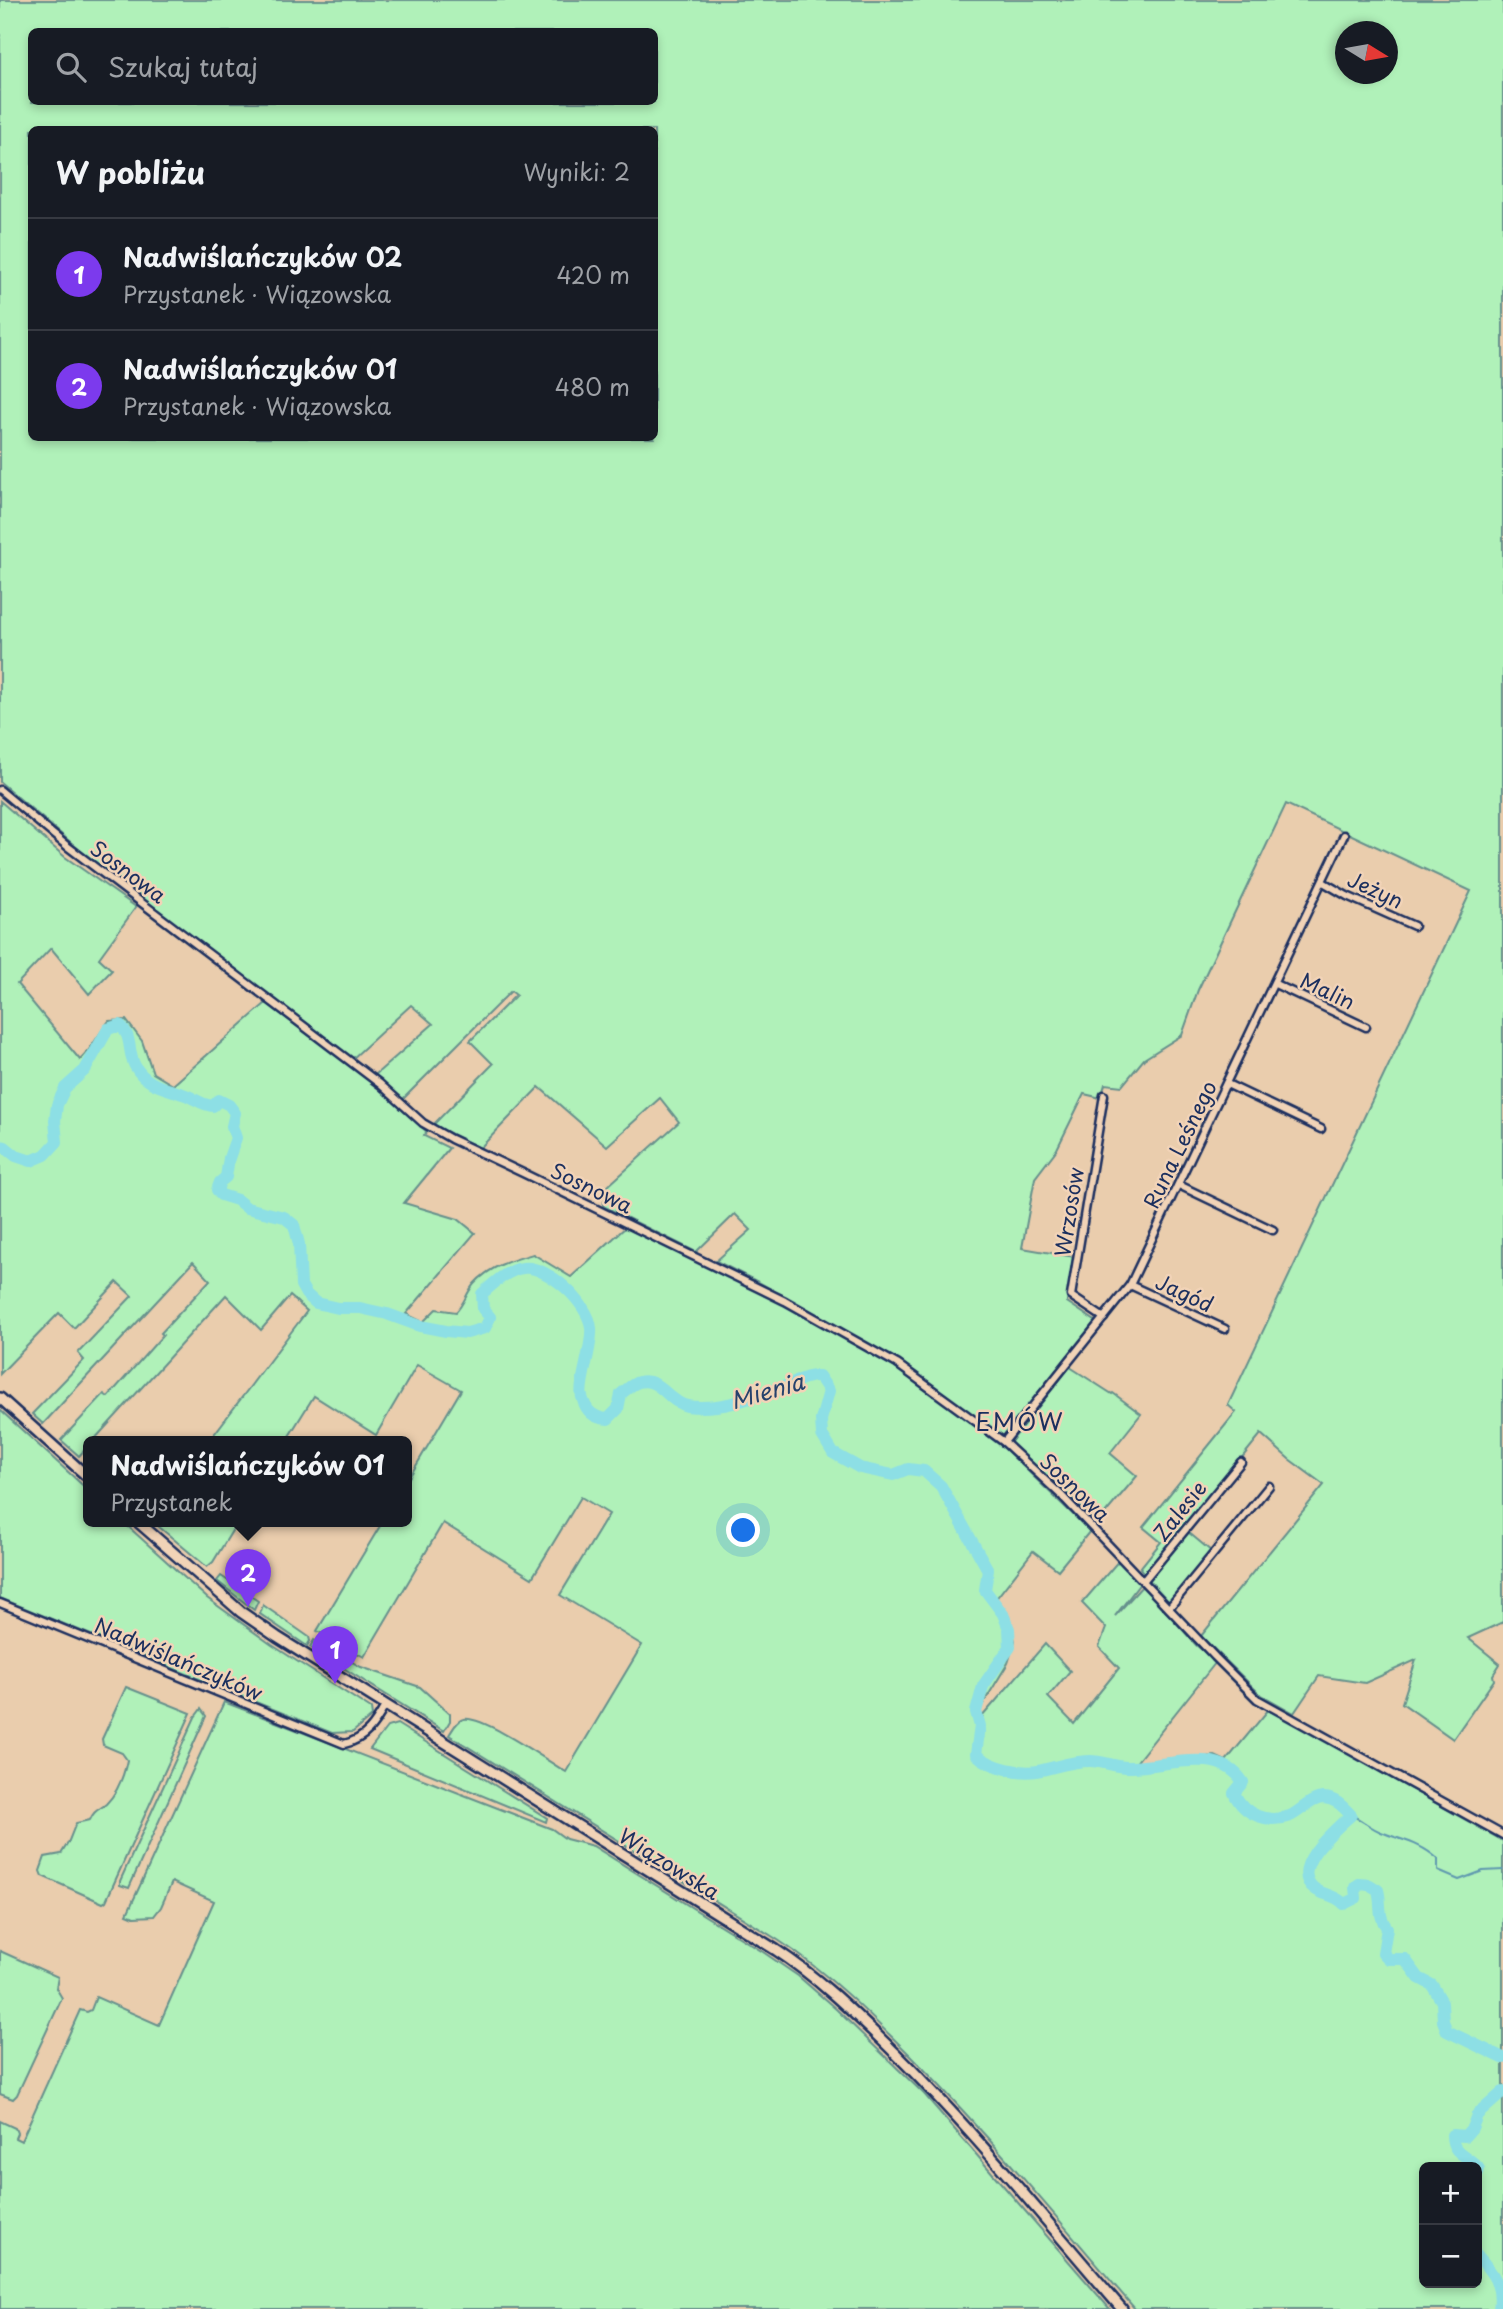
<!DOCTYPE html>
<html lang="pl">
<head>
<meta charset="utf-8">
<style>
  body { margin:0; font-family:"Playpen Sans",sans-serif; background:#242831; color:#f1f3f6 }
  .controls { position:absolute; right:21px; bottom:21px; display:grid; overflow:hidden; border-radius:10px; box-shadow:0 4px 10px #0003 }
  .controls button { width:63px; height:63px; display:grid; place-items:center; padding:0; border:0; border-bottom:2px solid #363941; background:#171b24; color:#f1f3f6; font:35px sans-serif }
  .compass { position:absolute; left:1335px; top:21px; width:63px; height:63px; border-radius:50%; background:#171b24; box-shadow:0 4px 10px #0003; rotate:101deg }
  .you { position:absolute; left:744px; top:1531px; width:24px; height:24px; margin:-18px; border:5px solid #fff; border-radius:50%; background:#1a73e8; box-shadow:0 0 0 10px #1a73e833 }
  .badge { display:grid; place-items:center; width:46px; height:46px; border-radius:50%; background:#7c3aed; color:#fff; font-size:23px; font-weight:700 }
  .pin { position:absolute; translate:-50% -58px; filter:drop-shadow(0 2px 4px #0008) }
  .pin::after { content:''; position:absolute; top:37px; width:24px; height:21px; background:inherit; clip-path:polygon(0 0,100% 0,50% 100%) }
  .popup { position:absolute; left:83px; top:1436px; width:329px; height:91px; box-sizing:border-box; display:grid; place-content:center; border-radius:10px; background:#171b24; filter:drop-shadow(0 2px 5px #0005); font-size:23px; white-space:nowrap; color:#9ea1a6 }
  .popup b { font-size:26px; color:#f1f3f6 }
  .popup::after { content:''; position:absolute; left:50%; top:100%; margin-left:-14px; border:14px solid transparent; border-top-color:#171b24 }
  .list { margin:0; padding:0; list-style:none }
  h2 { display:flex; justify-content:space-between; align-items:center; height:91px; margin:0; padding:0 28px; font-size:30px }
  h2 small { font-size:23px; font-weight:400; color:#9ea1a6 }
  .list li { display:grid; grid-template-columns:46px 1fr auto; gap:21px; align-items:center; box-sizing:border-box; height:112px; padding:0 28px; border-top:2px solid #363941 }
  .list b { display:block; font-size:26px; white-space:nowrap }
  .list p { margin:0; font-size:23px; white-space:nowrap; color:#9ea1a6 }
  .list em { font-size:23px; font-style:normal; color:#9ea1a6 }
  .icon { flex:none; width:38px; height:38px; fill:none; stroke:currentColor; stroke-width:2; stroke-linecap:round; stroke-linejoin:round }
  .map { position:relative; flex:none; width:1503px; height:2309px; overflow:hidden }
  .search { position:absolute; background:#171b24; box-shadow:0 4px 10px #0003; left:28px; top:28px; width:630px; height:77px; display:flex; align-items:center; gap:18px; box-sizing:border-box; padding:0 24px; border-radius:10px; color:#9ea1a6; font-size:26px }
  .panel { position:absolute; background:#171b24; box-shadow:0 4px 10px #0003; left:28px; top:126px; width:630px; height:315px; border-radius:10px }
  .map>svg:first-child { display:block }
  .green { fill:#b0f1b9; stroke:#66908c; stroke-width:2; fill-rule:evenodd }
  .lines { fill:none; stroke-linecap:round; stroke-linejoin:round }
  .stream { stroke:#5f99af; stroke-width:2 }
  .river { stroke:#8ddfe5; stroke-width:12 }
  .minor-casing { stroke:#1b2f5e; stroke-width:11 }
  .secondary-casing { stroke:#1b2f5e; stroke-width:14 }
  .minor { stroke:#f1d3b7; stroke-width:6 }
  .secondary { stroke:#f1d3b7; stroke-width:9 }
  .labels { text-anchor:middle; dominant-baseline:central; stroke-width:5; stroke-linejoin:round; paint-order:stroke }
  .street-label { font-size:21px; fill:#1b2f5e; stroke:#f1d3b7 }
  .water-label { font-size:23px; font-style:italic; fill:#26416c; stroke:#f1d3b7 }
  .quarter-label { font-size:24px; letter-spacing:2px; fill:#1b2f5e; stroke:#f1d3b7 }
</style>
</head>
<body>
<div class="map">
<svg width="1503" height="2309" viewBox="0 0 1503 2309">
  <rect width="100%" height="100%" fill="#eacdad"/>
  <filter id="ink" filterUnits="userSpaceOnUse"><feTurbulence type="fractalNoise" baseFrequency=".0143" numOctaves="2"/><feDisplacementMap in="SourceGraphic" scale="14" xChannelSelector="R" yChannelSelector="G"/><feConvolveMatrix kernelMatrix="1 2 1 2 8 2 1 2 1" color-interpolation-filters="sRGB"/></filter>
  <g filter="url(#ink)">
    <!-- green -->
    <g class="green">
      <path d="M 0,0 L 1503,0 L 1503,1622 L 1468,1638 L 1500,1664 L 1493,1675 L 1494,1680 L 1453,1739 L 1402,1703 L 1416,1660 L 1365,1683 L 1319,1676 L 1294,1713 L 1260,1694 L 1201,1636 L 1324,1485 L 1289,1459 L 1261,1434 L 1146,1576 L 1140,1568 L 1161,1542 L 1143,1527 L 1236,1412 L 1228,1405 L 1471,891 L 1286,804 L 1198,990 L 1182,1035 L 1144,1059 L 1122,1086 L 1105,1084 L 1101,1098 L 1084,1094 L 1057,1149 L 1035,1178 L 1022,1248 L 1075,1257 L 1067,1302 L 1095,1321 L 1003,1437 L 900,1361 L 760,1283 L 716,1261 L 751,1230 L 735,1214 L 696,1252 L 603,1206 L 608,1186 L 679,1122 L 660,1098 L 607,1146 L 539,1087 L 480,1148 L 433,1125 L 493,1064 L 470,1041 L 516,995 L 511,991 L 402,1100 L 375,1075 L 433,1024 L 411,1005 L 351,1060 L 81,851 L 0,782 ZM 32,32 L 654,32 L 654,102 L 32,102 ZM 1346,32 L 1388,32 L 1388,74 L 1346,74 ZM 32,130 L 654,130 L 654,438 L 32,438 Z"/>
      <path d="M 0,801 L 65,857 L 136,907 L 99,958 L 112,970 L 89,994 L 51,948 L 17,984 L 80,1060 C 92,1049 98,1034 109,1021 L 126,1020 L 142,1041 L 153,1073 L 173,1085 L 266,1003 L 377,1086 L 427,1132 L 424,1136 L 449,1148 L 404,1203 L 458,1219 L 475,1233 L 406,1314 L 423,1322 L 436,1309 L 456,1312 C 464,1304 467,1292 474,1284 C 490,1266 512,1260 533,1254 L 571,1277 L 627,1226 L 764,1292 L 898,1367 L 1005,1449 L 1090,1531 L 1058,1570 L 1033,1551 L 995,1600 L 1009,1617 L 1015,1641 L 1008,1663 L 980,1709 L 981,1718 L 1045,1644 L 1070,1671 L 1048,1697 L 1074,1724 L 1119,1668 L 1099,1647 L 1106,1628 L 1082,1603 L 1120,1559 L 1141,1582 L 1115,1616 L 1143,1585 L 1196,1645 L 1216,1662 L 1135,1764 L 1215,1756 L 1226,1761 L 1269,1709 L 1503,1841 L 1503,2309 L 1135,2309 C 1061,2223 989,2135 910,2055 C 869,2014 827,1972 778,1940 L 449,1735 C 453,1729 457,1720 464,1719 C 484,1716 546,1760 566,1772 L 642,1645 L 560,1595 L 609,1514 L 581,1497 L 532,1578 L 443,1523 L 364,1657 L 317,1631 L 383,1521 L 407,1521 L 407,1481 L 461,1390 L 417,1365 L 376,1435 L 314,1396 L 286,1441 L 209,1441 L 307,1311 L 290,1296 L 261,1330 L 226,1295 L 93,1441 L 89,1441 L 89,1445 L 79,1456 L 61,1440 L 104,1394 L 108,1397 L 163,1335 L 161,1333 L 210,1280 L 193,1262 L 43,1424 L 32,1414 L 84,1360 L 78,1353 L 132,1296 L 117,1282 L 74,1328 L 59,1313 L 0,1374 ZM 1424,2167 L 1477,2167 L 1477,2283 L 1424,2283 Z"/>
      <path d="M 1070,1367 L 1112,1394 L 1113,1393 L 1141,1414 L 1110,1453 L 1137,1476 L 1099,1521 L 1095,1522 L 1074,1500 L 1010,1443 Z"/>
      <path d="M 0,1410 L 89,1491 L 89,1521 L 122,1521 L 207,1598 L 272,1645 L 371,1709 L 372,1716 L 353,1732 L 332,1733 L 0,1598 Z"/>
      <path d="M 152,1521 L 238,1521 L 213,1562 L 207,1567 Z"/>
      <path d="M 1188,1532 L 1212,1552 L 1170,1603 L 1149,1580 Z"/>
      <path d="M 221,1576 L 258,1601 L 254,1610 L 217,1581 Z"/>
      <path d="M 263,1605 L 309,1637 L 310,1641 L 307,1646 L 260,1614 Z"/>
      <path d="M 314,1640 L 361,1667 L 420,1687 L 450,1714 L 450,1721 L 444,1731 L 310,1647 Z"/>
      <path d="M 126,1687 L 191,1713 L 106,1901 L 103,1903 L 42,1876 L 40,1871 L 45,1857 L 61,1854 L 68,1843 L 76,1823 L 90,1820 C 94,1810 99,1810 106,1804 C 117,1793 124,1775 127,1760 L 122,1753 L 103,1745 L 102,1739 Z"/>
      <path d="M 224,1702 L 552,1829 L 566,1839 L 593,1846 L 763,1952 L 798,1976 L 836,2009 L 924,2094 L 1110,2309 L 0,2309 L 0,2121 L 15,2128 L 17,2133 L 15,2138 L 21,2141 L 80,2010 L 87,2012 L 91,2010 L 96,1997 L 159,2025 L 214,1901 L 172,1882 L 161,1907 L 154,1916 L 134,1917 L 127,1914 Z"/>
      <path d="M 201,1709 L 206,1716 L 129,1888 L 120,1885 L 120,1881 L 195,1717 Z"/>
      <path d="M 397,1724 L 547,1818 L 546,1822 L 370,1749 L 387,1727 Z"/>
      <path d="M 0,1951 L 58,1977 L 56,1988 L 62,1998 L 17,2095 L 13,2099 L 0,2094 Z"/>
    </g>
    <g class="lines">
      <!-- stream -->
      <path class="stream" d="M 1351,1815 C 1362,1820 1371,1828 1381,1832 C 1403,1841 1419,1842 1438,1859 L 1438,1871 L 1459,1880 L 1483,1871 L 1503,1870"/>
      <!-- river -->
      <g class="river">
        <path d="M 0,1146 L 5,1147 L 16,1156 L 31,1161 L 45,1155 L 57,1142 L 55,1121 L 57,1105 L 65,1088 L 85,1070 L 108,1029 L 120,1025 C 133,1037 127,1051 135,1066 C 147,1087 168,1088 188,1096 C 197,1100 203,1105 213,1106 L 219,1100 L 229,1105 L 235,1113 L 232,1126 L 236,1138 L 229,1158 L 226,1177 L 220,1182 L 217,1190 L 221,1195 L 237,1200 L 247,1208 L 284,1217 L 294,1225 L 299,1244 L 301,1285 L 306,1294 L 316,1303 L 338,1308 L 360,1308 L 387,1314 L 420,1326 L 446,1331 L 467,1333 L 485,1328 L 490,1317 L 483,1309 L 482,1294 C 493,1284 507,1270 523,1268 C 548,1265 589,1304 591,1328 C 593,1346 578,1385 582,1397 C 586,1411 593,1418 608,1419 L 618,1409 L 621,1394 C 626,1390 633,1383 639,1382 C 659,1376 669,1403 687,1406 C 721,1411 757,1396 788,1385 C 799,1381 807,1375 819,1376 L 829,1391 L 821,1420 L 822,1435 L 833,1453 L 860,1468 L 893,1475 L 908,1469 L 924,1471 L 941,1486 L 988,1570 L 985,1590 L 1003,1614 L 1009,1629 L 1010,1647 L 983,1686 L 976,1712 L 980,1726 L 976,1754 C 991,1768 1022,1775 1042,1770 C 1059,1766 1072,1761 1090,1761 C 1104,1761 1118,1768 1132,1767 C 1168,1766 1220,1746 1243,1782 L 1234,1793 C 1244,1815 1267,1824 1290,1816 C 1301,1811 1311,1798 1324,1798 C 1337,1799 1343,1807 1351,1815 C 1337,1828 1286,1869 1315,1889 C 1325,1896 1334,1894 1344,1904 L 1356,1898 L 1355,1887 L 1359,1884 L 1370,1885 L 1378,1890 C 1382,1904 1377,1915 1387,1928 L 1383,1953 L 1389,1959 L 1405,1959 L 1419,1978 L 1432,1985 L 1442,2002 L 1443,2021 L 1447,2031 L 1503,2058"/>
        <path d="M 1477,2176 L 1479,2169 C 1470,2155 1452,2156 1452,2135 L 1465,2136 L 1472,2128 L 1477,2115 L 1503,2092"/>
        <path d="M 1477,2255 C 1492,2272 1503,2285 1499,2309"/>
      </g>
      <defs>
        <g id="minor">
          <path d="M 0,790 L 67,846 L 380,1084 L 423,1123 L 451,1139 L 525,1174 L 785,1301 L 897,1364 L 1004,1442 L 1062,1496 L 1215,1657 L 1257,1699 L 1503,1835"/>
          <path d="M 1323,882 L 1347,896 L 1414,926"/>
          <path d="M 1275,984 L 1366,1027"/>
          <path d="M 1227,1084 L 1321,1129"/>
          <path d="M 1104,1095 L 1071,1296 L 1104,1318"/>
          <path d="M 1179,1185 L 1273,1230"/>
          <path d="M 1130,1285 L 1225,1329"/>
          <path d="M 1004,1442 L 1130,1285 L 1344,835"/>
          <path d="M 1144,1580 L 1241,1462"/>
          <path d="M 0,1603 L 344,1744 C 366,1739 375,1724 385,1706"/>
          <path d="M 1169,1608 L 1269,1486"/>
        </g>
        <g id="secondary">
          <path d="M 0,1398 L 89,1478"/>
          <path d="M 137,1521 L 241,1612 L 277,1637 L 776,1950 C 817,1977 850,2009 885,2043 C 970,2126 1044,2219 1122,2309"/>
        </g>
      </defs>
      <!-- minor casing -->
      <use href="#minor" class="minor-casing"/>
      <!-- secondary casing -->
      <use href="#secondary" class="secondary-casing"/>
      <!-- minor -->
      <use href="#minor" class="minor"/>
      <!-- secondary -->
      <use href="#secondary" class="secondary"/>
    </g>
  </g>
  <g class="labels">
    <!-- street labels -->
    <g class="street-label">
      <text transform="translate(129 871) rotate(37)">Sosnowa</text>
      <text transform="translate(1376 889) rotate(25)">Jeżyn</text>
      <text transform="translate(1328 990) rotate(25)">Malin</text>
      <text transform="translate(1179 1144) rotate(-64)">Runa Leśnego</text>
      <text transform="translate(592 1187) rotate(26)">Sosnowa</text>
      <text transform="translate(1068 1212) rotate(-81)">Wrzosów</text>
      <text transform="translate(1185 1292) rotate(25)">Jagód</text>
      <text transform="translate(1076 1487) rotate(44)">Sosnowa</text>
      <text transform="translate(1179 1510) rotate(-51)">Zalesie</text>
      <text transform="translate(179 1658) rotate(23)">Nadwiślańczyków</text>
      <text transform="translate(670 1863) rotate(32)">Wiązowska</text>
    </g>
    <!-- water labels -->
    <g class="water-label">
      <text transform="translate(767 1390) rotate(-16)">Mienia</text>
    </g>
    <!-- quarter labels -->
    <g class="quarter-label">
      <text x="1020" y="1421">EMÓW</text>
    </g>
  </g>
</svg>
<div class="controls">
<button>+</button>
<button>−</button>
</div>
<svg class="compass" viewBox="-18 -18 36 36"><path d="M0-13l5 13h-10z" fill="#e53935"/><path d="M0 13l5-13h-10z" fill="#9ea1a6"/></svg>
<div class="you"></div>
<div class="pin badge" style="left:335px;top:1684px">1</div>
<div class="pin badge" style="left:248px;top:1607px">2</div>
<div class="popup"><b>Nadwiślańczyków 01</b>Przystanek</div>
<div class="search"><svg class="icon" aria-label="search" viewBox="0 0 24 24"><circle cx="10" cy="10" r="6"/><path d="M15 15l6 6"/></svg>Szukaj tutaj</div>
<section class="panel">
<h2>W pobliżu<small>Wyniki: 2</small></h2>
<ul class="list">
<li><span class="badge">1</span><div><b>Nadwiślańczyków 02</b><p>Przystanek · Wiązowska</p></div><em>420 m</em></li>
<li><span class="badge">2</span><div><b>Nadwiślańczyków 01</b><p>Przystanek · Wiązowska</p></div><em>480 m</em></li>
</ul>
</section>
</div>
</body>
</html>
